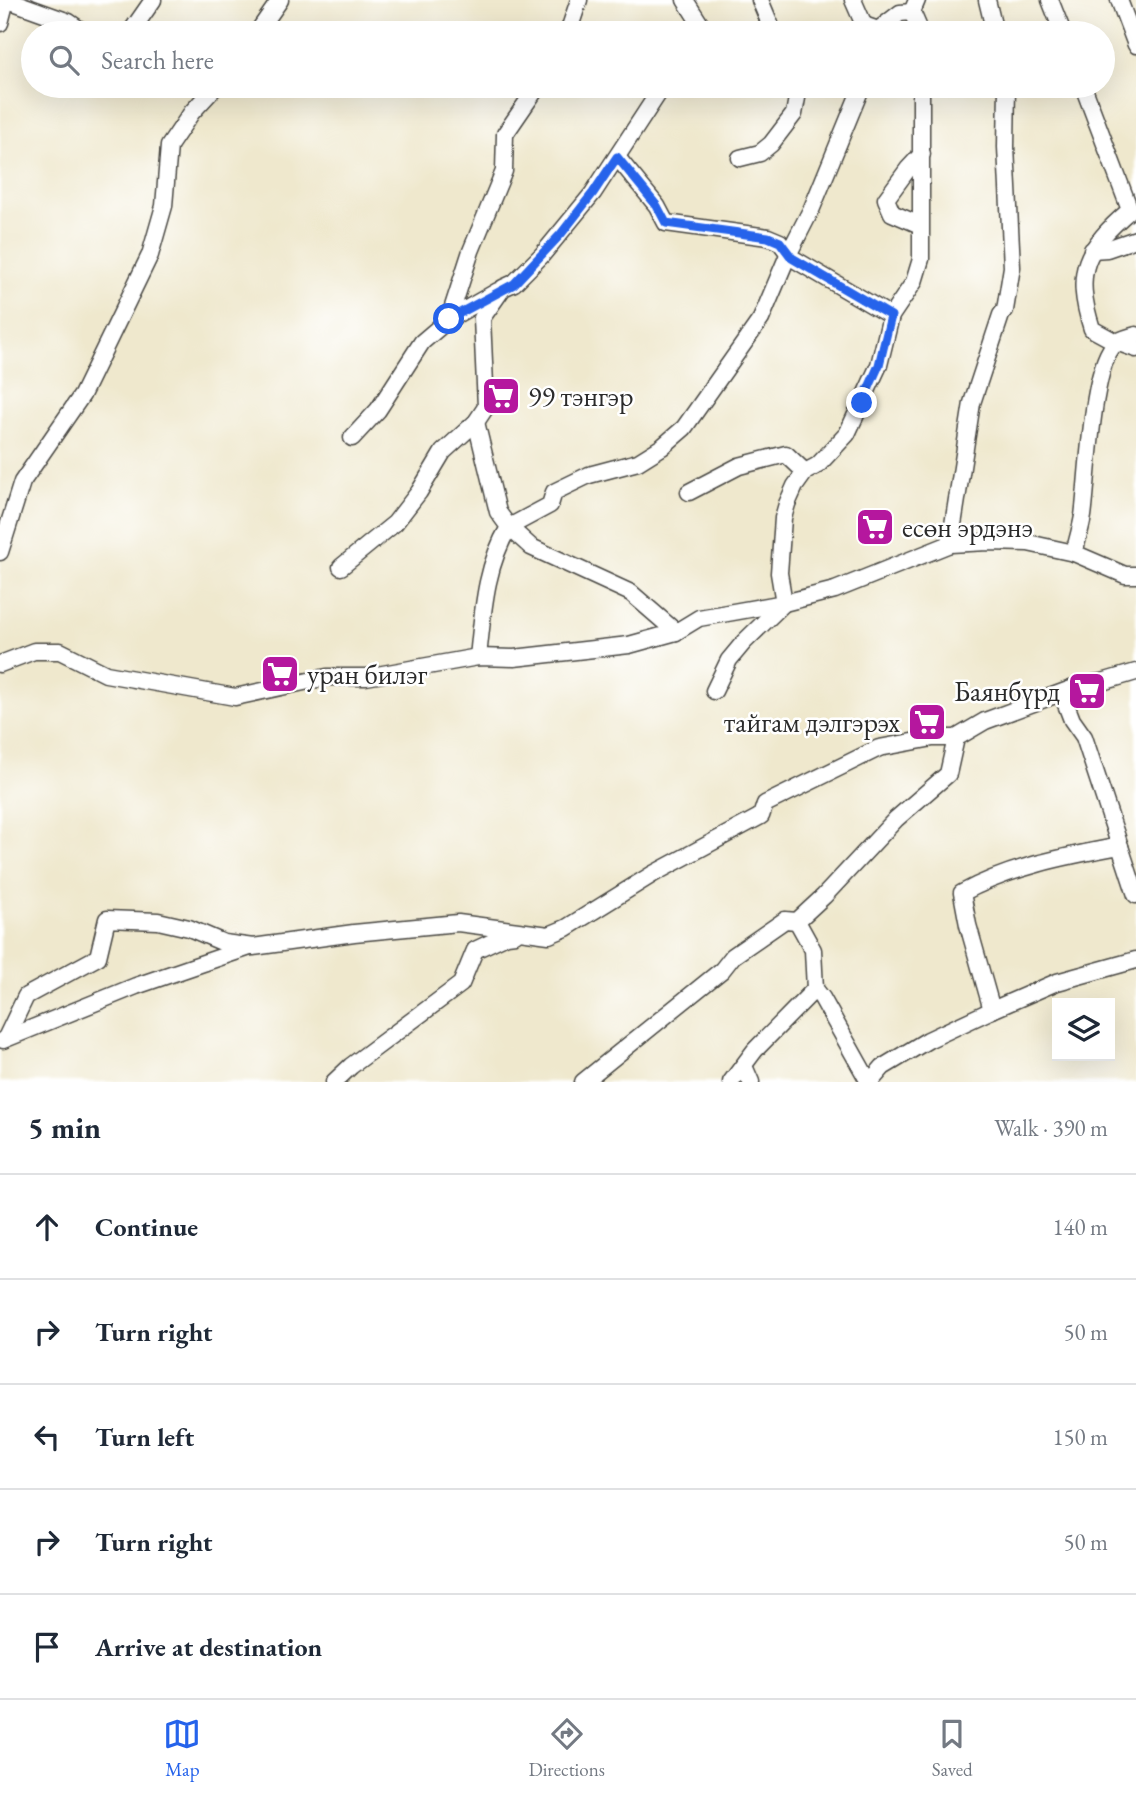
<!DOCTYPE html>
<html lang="en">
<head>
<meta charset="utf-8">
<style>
  body { margin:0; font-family:"EB Garamond",serif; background:#f6f6f7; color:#1f2937 }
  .controls { position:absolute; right:21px; bottom:21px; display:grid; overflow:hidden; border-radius:0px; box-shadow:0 7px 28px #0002 }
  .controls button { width:63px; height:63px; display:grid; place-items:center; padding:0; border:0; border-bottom:2px solid #e0e1e3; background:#fff; color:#1f2937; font:35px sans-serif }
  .stop { position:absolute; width:21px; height:21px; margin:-16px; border:5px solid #2563eb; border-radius:50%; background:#fff }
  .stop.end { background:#2563eb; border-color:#fff; box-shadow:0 2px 7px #0008 }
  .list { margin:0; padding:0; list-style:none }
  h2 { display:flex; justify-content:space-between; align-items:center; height:91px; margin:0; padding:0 28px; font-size:30px }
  h2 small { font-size:23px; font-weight:400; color:#747a83 }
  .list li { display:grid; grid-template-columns:46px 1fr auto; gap:21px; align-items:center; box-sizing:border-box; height:105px; padding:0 28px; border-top:2px solid #e0e1e3 }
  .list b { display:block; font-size:26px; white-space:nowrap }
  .list em { font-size:23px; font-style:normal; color:#747a83 }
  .icon { flex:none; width:38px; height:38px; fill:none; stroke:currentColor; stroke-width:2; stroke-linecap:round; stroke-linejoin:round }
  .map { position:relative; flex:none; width:1136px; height:1082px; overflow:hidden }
  .search { position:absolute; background:#fff; box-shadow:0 7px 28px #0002; left:21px; right:21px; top:21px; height:77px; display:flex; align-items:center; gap:18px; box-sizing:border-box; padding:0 24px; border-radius:38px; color:#747a83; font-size:26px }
  .sheet { height:616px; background:#fff }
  nav { display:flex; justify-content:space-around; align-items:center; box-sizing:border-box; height:98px; border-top:2px solid #e0e1e3; background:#fff; font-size:19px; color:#747a83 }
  nav a { display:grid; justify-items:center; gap:4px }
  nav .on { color:#2563eb }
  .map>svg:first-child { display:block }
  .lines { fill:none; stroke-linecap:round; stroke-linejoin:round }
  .minor-casing { stroke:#484743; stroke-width:19 }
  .minor { stroke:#fff; stroke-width:16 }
  .route { stroke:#2563eb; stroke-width:9 }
  .labels { text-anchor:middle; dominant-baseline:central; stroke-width:5; stroke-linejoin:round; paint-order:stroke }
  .poi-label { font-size:28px; fill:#2b2b2b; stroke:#fff; text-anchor:start }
</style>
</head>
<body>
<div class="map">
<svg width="1136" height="1082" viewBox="0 0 1136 1082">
  <rect width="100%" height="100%" fill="#fff"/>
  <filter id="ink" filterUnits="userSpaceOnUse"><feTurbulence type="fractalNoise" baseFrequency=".0143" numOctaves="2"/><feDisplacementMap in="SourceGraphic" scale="14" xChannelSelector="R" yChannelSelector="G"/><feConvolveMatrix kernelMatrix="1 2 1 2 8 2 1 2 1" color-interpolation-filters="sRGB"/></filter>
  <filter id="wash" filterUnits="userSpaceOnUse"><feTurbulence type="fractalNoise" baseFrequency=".00686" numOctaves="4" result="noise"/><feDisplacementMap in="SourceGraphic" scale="28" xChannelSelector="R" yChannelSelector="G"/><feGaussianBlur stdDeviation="1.57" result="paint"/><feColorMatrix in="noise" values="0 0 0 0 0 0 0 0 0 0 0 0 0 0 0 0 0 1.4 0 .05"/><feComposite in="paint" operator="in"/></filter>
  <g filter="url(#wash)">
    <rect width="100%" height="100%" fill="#efe8cd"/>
  </g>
  <g filter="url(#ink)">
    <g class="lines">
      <defs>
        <g id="minor">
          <path d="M 8,0 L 69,22 L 85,33"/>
          <path d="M 685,0 L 706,33"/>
          <path d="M 853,0 L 864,25 L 878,30"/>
          <path d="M 917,0 L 912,12 L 921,33"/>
          <path d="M 987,0 L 995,33"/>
          <path d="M 1050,0 L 1063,33"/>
          <path d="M 1119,0 L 1136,45"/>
          <path d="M 0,23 L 6,0"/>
          <path d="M 130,33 L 153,0"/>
          <path d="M 257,33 L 280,0"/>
          <path d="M 568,33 L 579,0"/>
          <path d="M 759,33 L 770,24 L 760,0"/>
          <path d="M 878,33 L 878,30 L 900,13 L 912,12"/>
          <path d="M 1083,86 L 1130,210 C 1086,248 1073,270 1092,329 L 1116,342 L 1136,349"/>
          <path d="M 617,157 L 657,206 L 666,223 L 768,237 L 780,242 L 792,258 L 891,316"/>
          <path d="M 740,158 L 760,153 L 771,144 L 794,114 L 797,98 L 793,86"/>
          <path d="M 920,225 L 892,213 L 886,199 L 908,169 L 922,154"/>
          <path d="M 1092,250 L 1107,249 L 1136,239"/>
          <path d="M 449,319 L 471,251 L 504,171 L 505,134 L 538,86"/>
          <path d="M 476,422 L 498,512 L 509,527 C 485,567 483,612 478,657"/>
          <path d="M 352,438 L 378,410 L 422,342 L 449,319 L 498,291"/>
          <path d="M 689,492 L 739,466 L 786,454 L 805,472"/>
          <path d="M 950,544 L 972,403 L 1001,315 L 1005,310 L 1012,267 L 1006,147 L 1007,86"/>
          <path d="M 0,552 L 22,482 L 82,395 L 150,255 L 164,206 L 169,146 L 192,112 L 216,86"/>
          <path d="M 1074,553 C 1077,541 1081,528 1083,516 C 1088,482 1091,363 1116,343 C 1120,339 1130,337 1136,335"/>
          <path d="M 341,567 L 395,523 L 419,492 L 443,452 L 476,422 L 486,407 L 482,318 L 503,288 L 514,283 L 542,255 L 593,193 L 663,86"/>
          <path d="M 676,632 L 631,593 L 531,547 L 509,527 L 550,505 L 554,492 L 589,475 L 638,462 L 662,447 L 684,428 L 761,319 L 788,255 L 812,208 L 862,86"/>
          <path d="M 0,664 L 34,651 L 60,651 L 106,674 L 235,697 L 327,677 L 366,677 L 478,657 L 514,658 L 629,645 L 676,632 L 699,618 L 784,603 L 835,590 L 950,544 L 988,542 L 1028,543 L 1074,553 L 1125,575 L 1136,575"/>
          <path d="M 714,691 L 729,660 L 744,642 L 784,603 L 779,573 L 783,518 L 787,504 L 795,486 L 805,472 L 818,465 L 847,434 L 879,365 L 891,316 L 914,282 L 921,259 L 921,86"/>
          <path d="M 1062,694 L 1072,720 L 1084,737 L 1136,895"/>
          <path d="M 797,921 L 813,950 L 815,989 L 822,998 L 869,1082"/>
          <path d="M 992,1010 L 968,925 L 962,893 C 1010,867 1066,856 1120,846"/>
          <path d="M 6,1038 L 26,996 L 98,957 L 107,919 L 158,921 L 189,928 L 224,943 L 253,947 L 354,933 L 458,923 L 549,935 L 566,928 L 653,874 L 761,816 L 765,804 L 879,748 L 933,738 L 956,738 L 985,721 L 1082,685 L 1102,682 L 1136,672"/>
          <path d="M 3,1040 L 136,986 L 250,947"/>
          <path d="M 744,1066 L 751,1082"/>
          <path d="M 334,1082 L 351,1066 L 461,984 L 475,950 L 507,935 L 515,934"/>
          <path d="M 583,1082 L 722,970 L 733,956 L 785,920 L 797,921 L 824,896 L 896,819 L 948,774 L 956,738"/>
          <path d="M 731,1082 L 755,1050 L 815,989"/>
          <path d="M 870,1082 L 883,1067 L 928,1040 L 992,1010 L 1057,982 L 1136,960"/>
        </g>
      </defs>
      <!-- minor casing -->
      <use href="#minor" class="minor-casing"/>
      <!-- minor -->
      <use href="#minor" class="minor"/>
    </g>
  </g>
  <g class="lines" filter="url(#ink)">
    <!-- route -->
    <path class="route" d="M 449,319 L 514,284 L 561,234 L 593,193 L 617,157 L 657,206 L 666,223 L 768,237 L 780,242 L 792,258 L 891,316 L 879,365 L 862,403"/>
  </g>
  <!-- icons -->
  <defs>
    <symbol id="supermarket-square" viewBox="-11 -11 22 22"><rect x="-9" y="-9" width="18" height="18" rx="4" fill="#b5179e" stroke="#fff"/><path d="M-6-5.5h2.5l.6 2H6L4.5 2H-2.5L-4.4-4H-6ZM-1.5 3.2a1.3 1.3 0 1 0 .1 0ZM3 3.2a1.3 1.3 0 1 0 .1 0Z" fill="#fff"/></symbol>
  </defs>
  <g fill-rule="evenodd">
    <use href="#supermarket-square" x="479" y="374" width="44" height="44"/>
    <use href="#supermarket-square" x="853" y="505" width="44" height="44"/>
    <use href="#supermarket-square" x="258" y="652" width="44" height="44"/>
    <use href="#supermarket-square" x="1065" y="669" width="44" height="44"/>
    <use href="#supermarket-square" x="905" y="700" width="44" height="44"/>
  </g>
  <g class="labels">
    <!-- poi labels -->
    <g class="poi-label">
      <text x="528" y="396">99 тэнгэр</text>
      <text x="902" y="527">есөн эрдэнэ</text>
      <text x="307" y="674">уран билэг</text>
      <text x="1060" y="691" text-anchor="end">Баянбүрд</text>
      <text x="900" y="722" text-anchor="end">тайгам дэлгэрэх</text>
    </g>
  </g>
</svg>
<div class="controls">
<button><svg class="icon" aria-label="layers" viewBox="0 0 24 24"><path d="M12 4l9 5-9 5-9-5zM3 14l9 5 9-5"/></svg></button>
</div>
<div class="stop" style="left:449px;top:319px"></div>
<div class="stop end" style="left:862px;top:403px"></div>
<div class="search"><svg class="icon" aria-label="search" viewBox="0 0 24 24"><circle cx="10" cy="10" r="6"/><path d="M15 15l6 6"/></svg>Search here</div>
</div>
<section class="sheet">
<h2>5 min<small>Walk · 390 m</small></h2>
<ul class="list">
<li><svg class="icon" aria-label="ahead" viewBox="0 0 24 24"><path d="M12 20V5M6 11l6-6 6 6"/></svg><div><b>Continue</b></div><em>140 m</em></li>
<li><svg class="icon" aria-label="right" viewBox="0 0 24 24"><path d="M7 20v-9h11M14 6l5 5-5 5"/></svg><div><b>Turn right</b></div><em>50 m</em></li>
<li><svg class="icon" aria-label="left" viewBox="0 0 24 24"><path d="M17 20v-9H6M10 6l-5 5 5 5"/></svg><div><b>Turn left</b></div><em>150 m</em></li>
<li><svg class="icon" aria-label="right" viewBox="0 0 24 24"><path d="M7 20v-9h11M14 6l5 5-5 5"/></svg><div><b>Turn right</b></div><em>50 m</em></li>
<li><svg class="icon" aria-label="arrive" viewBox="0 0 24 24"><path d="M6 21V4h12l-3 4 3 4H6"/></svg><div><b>Arrive at destination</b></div></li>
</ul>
</section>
<nav>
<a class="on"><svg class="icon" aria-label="map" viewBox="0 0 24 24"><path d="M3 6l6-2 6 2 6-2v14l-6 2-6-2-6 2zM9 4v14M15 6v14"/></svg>Map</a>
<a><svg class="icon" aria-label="directions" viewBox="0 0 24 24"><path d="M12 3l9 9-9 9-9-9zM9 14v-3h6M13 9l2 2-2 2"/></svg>Directions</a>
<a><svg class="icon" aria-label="saved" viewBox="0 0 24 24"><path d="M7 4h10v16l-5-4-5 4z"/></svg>Saved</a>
</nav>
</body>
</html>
